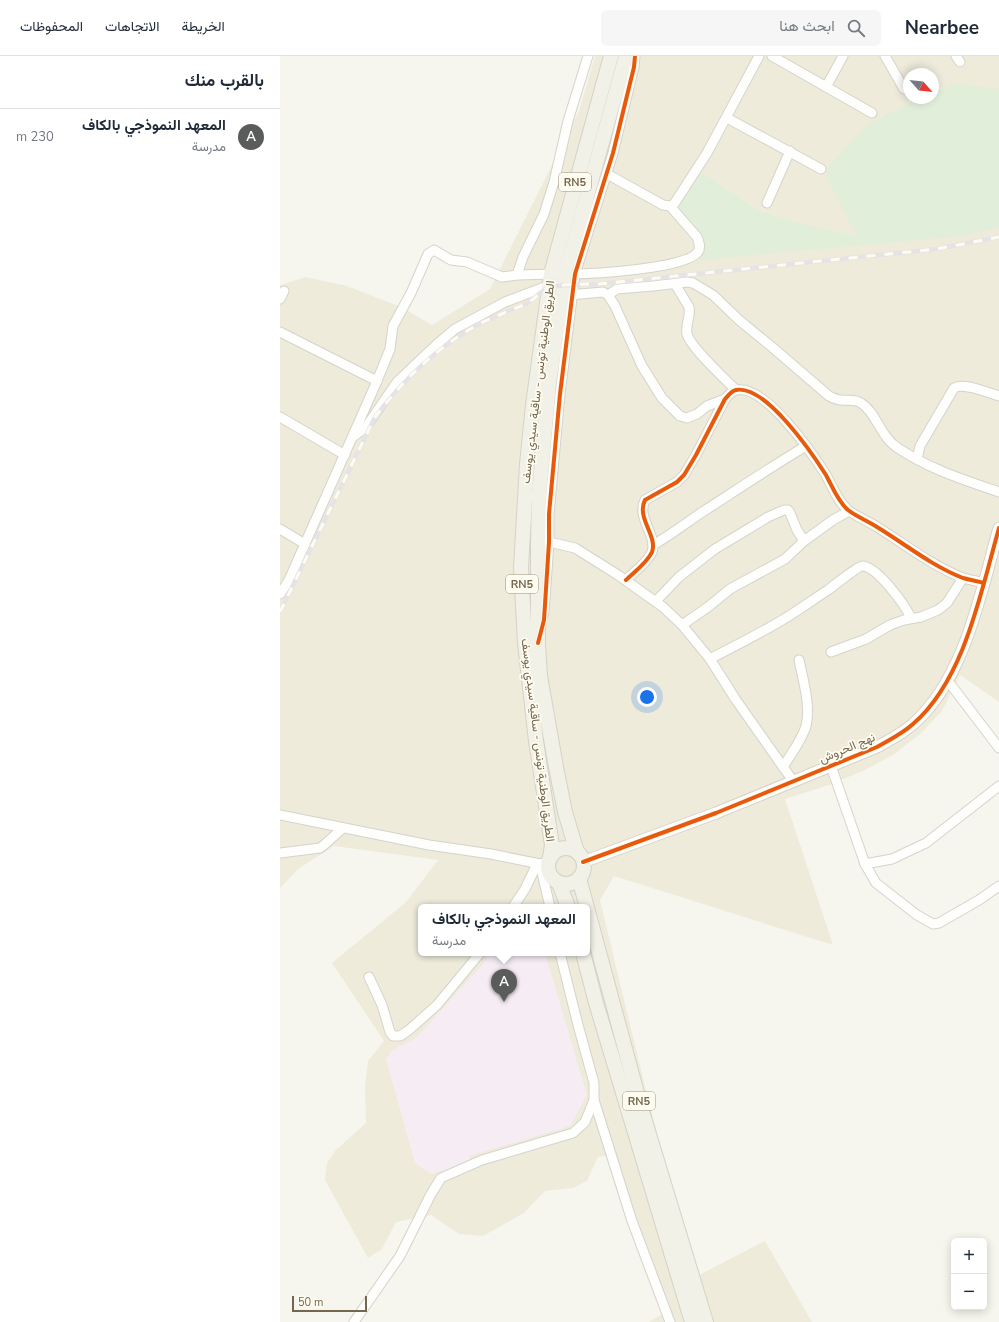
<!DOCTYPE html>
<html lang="ar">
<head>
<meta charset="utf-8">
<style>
  body { margin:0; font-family:"Nunito Sans",Vazirmatn,sans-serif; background:#f6f6f7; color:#1f2937; direction:rtl }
  .controls { position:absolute; right:12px; bottom:12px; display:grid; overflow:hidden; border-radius:6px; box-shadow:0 2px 10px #0003 }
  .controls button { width:36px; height:36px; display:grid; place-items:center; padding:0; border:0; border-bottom:1px solid #e0e1e3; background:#fff; color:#1f2937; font:20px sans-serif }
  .compass { position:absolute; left:623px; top:12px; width:36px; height:36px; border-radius:50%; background:#fff; box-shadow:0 2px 10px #0003; rotate:117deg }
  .scale { position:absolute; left:12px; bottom:10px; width:75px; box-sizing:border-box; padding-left:4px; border:2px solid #75674f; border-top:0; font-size:11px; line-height:14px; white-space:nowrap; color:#75674f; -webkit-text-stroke:3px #fefcf0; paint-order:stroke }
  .you { position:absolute; left:367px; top:641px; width:14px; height:14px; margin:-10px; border:3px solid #fff; border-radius:50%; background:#1a73e8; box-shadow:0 0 0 6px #1a73e833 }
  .badge { display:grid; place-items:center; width:26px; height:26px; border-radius:50%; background:#5a5b5b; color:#fff; font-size:13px; font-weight:700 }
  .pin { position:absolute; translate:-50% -33px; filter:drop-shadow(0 1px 2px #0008) }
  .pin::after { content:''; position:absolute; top:21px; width:14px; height:12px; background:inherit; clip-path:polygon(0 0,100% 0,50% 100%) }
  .popup { position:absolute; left:138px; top:848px; width:172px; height:52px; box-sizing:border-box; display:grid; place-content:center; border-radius:6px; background:#fff; filter:drop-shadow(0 1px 3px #0005); font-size:13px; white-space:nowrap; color:#747a83 }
  .popup b { font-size:15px; color:#1f2937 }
  .popup::after { content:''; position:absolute; left:50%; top:100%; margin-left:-8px; border:8px solid transparent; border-top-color:#fff }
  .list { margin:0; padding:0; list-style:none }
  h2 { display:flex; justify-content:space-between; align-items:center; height:52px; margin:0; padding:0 16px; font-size:17px }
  h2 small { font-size:13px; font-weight:400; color:#747a83 }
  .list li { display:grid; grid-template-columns:26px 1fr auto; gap:12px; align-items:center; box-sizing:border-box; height:56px; padding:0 16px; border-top:1px solid #e0e1e3 }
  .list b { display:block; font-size:15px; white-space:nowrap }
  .list p { margin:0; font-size:13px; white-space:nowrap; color:#747a83 }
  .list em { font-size:13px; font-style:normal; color:#747a83 }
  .icon { flex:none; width:22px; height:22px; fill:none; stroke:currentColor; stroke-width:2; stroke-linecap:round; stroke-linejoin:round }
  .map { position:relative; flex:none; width:719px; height:1266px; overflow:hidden; direction:ltr }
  header { display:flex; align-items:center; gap:24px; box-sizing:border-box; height:56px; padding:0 20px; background:#fff; border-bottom:1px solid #e0e1e3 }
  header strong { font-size:19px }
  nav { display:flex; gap:22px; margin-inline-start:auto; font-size:14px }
  .search { width:280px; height:36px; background:#f6f6f7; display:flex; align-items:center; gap:10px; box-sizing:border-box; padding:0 14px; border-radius:6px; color:#747a83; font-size:15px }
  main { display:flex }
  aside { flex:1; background:#fff }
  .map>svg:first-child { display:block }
  .residential { fill:#eeebdb; fill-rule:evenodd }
  .education { fill:#f6edf4 }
  .green { fill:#e0eeda }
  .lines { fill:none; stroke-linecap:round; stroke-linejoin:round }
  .minor-casing { stroke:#d5d3cb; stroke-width:11 }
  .tertiary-casing { stroke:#d5d3cb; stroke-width:13 }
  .primary-casing { stroke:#d5d2c8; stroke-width:16 }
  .minor { stroke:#fefefc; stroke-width:9 }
  .tertiary { stroke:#fefefc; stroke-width:11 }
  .primary { stroke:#f2f1e7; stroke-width:14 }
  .rail-casing { stroke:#e6e3e6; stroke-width:4.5 }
  .rail { stroke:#fefcf0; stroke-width:3; stroke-dasharray:9; stroke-linecap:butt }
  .cycleway-casing { stroke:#fefcf0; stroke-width:6 }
  .cycleway { stroke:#e8590c; stroke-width:4 }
  .labels { text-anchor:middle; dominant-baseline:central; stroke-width:3.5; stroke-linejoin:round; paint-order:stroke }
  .shield { fill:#fefcf0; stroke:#9e947f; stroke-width:1 }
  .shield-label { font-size:11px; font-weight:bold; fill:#75674f }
  .street-label { font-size:12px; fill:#75674f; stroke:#fefcf0 }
</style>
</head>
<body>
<header>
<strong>Nearbee</strong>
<div class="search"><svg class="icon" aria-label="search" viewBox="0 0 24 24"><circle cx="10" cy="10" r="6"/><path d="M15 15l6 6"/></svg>ابحث هنا</div>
<nav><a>الخريطة</a><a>الاتجاهات</a><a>المحفوظات</a></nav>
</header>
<main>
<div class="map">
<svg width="719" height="1266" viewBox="0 0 719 1266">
  <rect width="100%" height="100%" fill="#f7f6ee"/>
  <!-- residential -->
  <path class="residential" d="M 315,0 L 719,0 L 719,646 L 680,619 L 662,655 L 640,678 L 613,699 L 583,715 L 549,729 L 505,743 L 553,889 L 334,820 L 320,844 L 368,1043 L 415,1221 L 485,1185 L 532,1266 L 368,1266 L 387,1256 L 336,1098 L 318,1101 L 307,1125 L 293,1132 L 265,1135 L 244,1157 L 203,1180 L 179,1178 L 151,1159 L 116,1166 L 102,1193 L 88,1202 L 45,1124 L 47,1107 L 56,1094 L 86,1067 L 85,1031 L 88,1005 L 104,985 L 52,907 L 126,846 L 158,804 L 54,790 L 18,813 L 0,832 L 0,229 L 26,221 L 67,230 L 121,251 L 152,269 L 210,233 L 299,55 ZM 629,18 L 653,18 L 653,42 L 629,42 ZM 141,851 L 307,851 L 307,897 L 141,897 Z"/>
  <!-- education -->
  <path class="education" d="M 211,897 L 265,897 L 307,1039 L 290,1070 L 189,1100 L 191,1108 L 152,1118 L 135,1107 L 106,1003 L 113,994 L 136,982 L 202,909 Z"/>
  <!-- green -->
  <path class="green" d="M 678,28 L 719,33 L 719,171 L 681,180 L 421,204 L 423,194 L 391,160 L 422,117 L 479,155 L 526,169 L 577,180 L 546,120 L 549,110 L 588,69 L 640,42 L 653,42 L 653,36 Z"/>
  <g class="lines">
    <defs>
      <g id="minor">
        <path d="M 492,0 L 592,57"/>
        <path d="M 605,0 L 624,33"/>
        <path d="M 676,0 L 680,6"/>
        <path d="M 546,31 L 563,0"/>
        <path d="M 447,62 L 541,113"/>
        <path d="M 327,118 L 383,149 L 390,150 L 394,148 L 427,97 L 479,0"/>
        <path d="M 487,147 L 510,95"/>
        <path d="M 275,218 L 237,219 L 243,201 L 264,158 L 274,126 L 288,65 L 308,0"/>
        <path d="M 289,218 C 312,218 405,213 418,196 C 421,191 419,186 417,181 L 390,150"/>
        <path d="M 395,228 L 409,251 C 411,260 405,269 407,278 C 411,292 445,323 456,334"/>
        <path d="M 289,239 L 323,236 L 328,239 L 335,250 L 362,310 L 382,342 L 400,360 L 407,362 L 417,358 L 427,350 L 445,343"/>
        <path d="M 328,239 L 337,233 L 373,230 L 407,226 L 413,227 L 433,239 L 459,264 L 492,291 L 549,340 C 553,342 557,344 561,344 C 568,345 575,343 581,347 C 596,356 601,382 618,392 C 649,413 684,424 719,436"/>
        <path d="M 0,243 L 4,235"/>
        <path d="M 0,276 L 97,325"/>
        <path d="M 0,361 L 65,399"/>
        <path d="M 73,381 L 86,371 L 117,326 L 156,289 L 175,273 L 225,246 L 270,229"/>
        <path d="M 637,403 L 640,390 L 674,332 C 684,326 708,337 719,340"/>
        <path d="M 0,473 L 25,488"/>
        <path d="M 269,486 L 295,492 L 338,519 L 383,551 L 402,569 L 430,603 L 456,644 L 513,725"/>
        <path d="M 373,489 C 391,479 407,466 424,455 C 458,433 491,411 526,390"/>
        <path d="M 346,524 C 354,516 367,507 372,496 C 378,480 356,462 365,444 L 397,426 L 404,419 L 416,399 L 445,343 C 448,340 451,335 456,334 C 485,328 532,397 546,419 C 552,430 558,446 568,454 C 577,461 588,465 597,471 C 625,488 652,510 683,522 C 690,524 697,525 704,527"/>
        <path d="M 0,538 L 9,524 L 97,325 L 110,293 L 113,270 L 131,237 L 148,198 L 154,194 L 171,204 L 187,206 L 222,221 L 237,219"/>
        <path d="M 376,545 L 399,521 L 435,493 L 488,461 L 504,454 L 508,454 L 510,457 L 517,474 L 524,485"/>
        <path d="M 264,557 L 269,486 L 269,458 L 280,338 L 295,218 L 333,97 L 354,11 L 355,0"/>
        <path d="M 402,569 L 428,551 L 450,533 L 505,503 L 524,485 L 553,464 L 569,455"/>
        <path d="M 551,596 L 586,583 L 610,569 L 624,564 L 641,561 L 658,554 L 667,547 L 683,522"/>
        <path d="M 430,603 C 458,588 488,574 515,556 C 526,549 537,541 548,534 C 553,530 579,510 582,510 C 597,510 625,549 631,562"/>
        <path d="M 668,625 L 719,692"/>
        <path d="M 551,710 L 585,808 L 596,827 L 637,859 L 653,868 L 659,867 L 699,844 L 719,830"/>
        <path d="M 503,711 C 511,698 522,684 526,670 C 531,651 523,623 519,604"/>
        <path d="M 0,759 L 149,789 L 211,798 L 260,808 L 268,807"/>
        <path d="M 0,797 L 40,792 L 44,789 L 63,772"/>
        <path d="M 260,808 L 270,851"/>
        <path d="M 585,808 L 612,803 L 646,787 L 719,730"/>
        <path d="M 233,851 L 245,833 L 257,808"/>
        <path d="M 89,921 L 102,949 L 110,976 L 113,980 L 120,980 L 129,974 L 157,949 L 200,897"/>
        <path d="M 314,1044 L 352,1165 L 390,1266"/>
        <path d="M 74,1266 L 120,1200 L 151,1138 L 161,1122 L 202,1104 L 293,1077 L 305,1066 L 314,1044 L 314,1027 L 298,969 L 280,897"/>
      </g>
      <path id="tertiary" d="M 303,806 L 436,757 L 597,691 C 609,684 622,678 633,668 C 685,623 701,535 719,472"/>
      <g id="primary">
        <circle cx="286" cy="810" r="18"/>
        <path d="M 297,796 L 285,756 L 276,711 L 260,620 L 258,587 L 258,490 L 259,439 L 269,327 L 285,219 L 346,0"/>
        <path d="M 270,802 L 272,789 L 256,685 L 245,587 L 241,512 L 247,408 L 253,349 L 271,218 L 331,0"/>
        <path d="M 299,822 L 361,1052 L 426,1266"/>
        <path d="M 279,827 L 288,851"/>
        <path d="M 303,897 L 316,947 L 412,1266"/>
      </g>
    </defs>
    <!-- minor casing -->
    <use href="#minor" class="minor-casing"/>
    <!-- tertiary casing -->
    <use href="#tertiary" class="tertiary-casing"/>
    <!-- primary casing -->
    <use href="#primary" class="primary-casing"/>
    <!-- minor -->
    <use href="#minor" class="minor"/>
    <!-- tertiary -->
    <use href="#tertiary" class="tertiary"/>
    <!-- primary -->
    <use href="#primary" class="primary"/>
    <defs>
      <path id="rail" d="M 0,556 L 95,361 C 125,322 157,291 201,267 C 216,260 231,254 246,248 C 254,244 262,233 271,231 C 287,228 303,228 319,228 L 657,193 L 719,181"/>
    </defs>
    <!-- rail casing -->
    <use href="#rail" class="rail-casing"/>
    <!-- rail -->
    <use href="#rail" class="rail"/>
    <defs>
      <g id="cycleway">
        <path d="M 346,524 C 354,516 367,507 372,496 C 378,480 356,462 365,444 L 397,426 L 404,419 L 416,399 L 445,343 C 448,340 451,335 456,334 C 485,328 532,397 546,419 C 552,430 558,446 568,454 C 577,461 588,465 597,471 C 625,488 652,510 683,522 C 690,524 697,525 704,527"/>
        <path d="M 258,587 L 264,564 L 269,486 L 269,458 L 280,338 L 295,218 L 333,97 L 354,11 L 355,0"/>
        <path d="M 303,806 L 436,757 L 597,691 C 609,684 622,678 633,668 C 685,623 701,535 719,472"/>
      </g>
    </defs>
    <!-- cycleway casing -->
    <use href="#cycleway" class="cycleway-casing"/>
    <!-- cycleway -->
    <use href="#cycleway" class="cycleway"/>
  </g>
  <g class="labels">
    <!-- shield labels -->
    <g class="shield">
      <rect x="279" y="117" width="32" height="18" rx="3"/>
      <rect x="226" y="519" width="32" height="18" rx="3"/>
      <rect x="343" y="1036" width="32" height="18" rx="3"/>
    </g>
    <g class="shield-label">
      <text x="295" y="126">RN5</text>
      <text x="242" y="528">RN5</text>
      <text x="359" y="1045">RN5</text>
    </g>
    <!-- street labels -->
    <g class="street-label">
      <text transform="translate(258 326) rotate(-83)">الطريق الوطنية تونس - ساقية سيدي يوسف</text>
      <text transform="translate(258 684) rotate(83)">الطريق الوطنية تونس - ساقية سيدي يوسف</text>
      <text transform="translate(567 692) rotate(-23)">نهج الحروش</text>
    </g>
  </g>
</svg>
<div class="controls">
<button>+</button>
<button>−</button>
</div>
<svg class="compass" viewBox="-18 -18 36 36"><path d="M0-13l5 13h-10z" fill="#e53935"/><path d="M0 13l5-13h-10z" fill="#747a83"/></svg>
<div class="scale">50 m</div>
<div class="you"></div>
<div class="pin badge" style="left:224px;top:946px">A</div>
<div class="popup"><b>المعهد النموذجي بالكاف</b>مدرسة</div>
</div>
<aside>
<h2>بالقرب منك<small></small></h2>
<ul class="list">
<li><span class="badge">A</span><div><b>المعهد النموذجي بالكاف</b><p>مدرسة</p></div><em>230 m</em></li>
</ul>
</aside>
</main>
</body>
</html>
